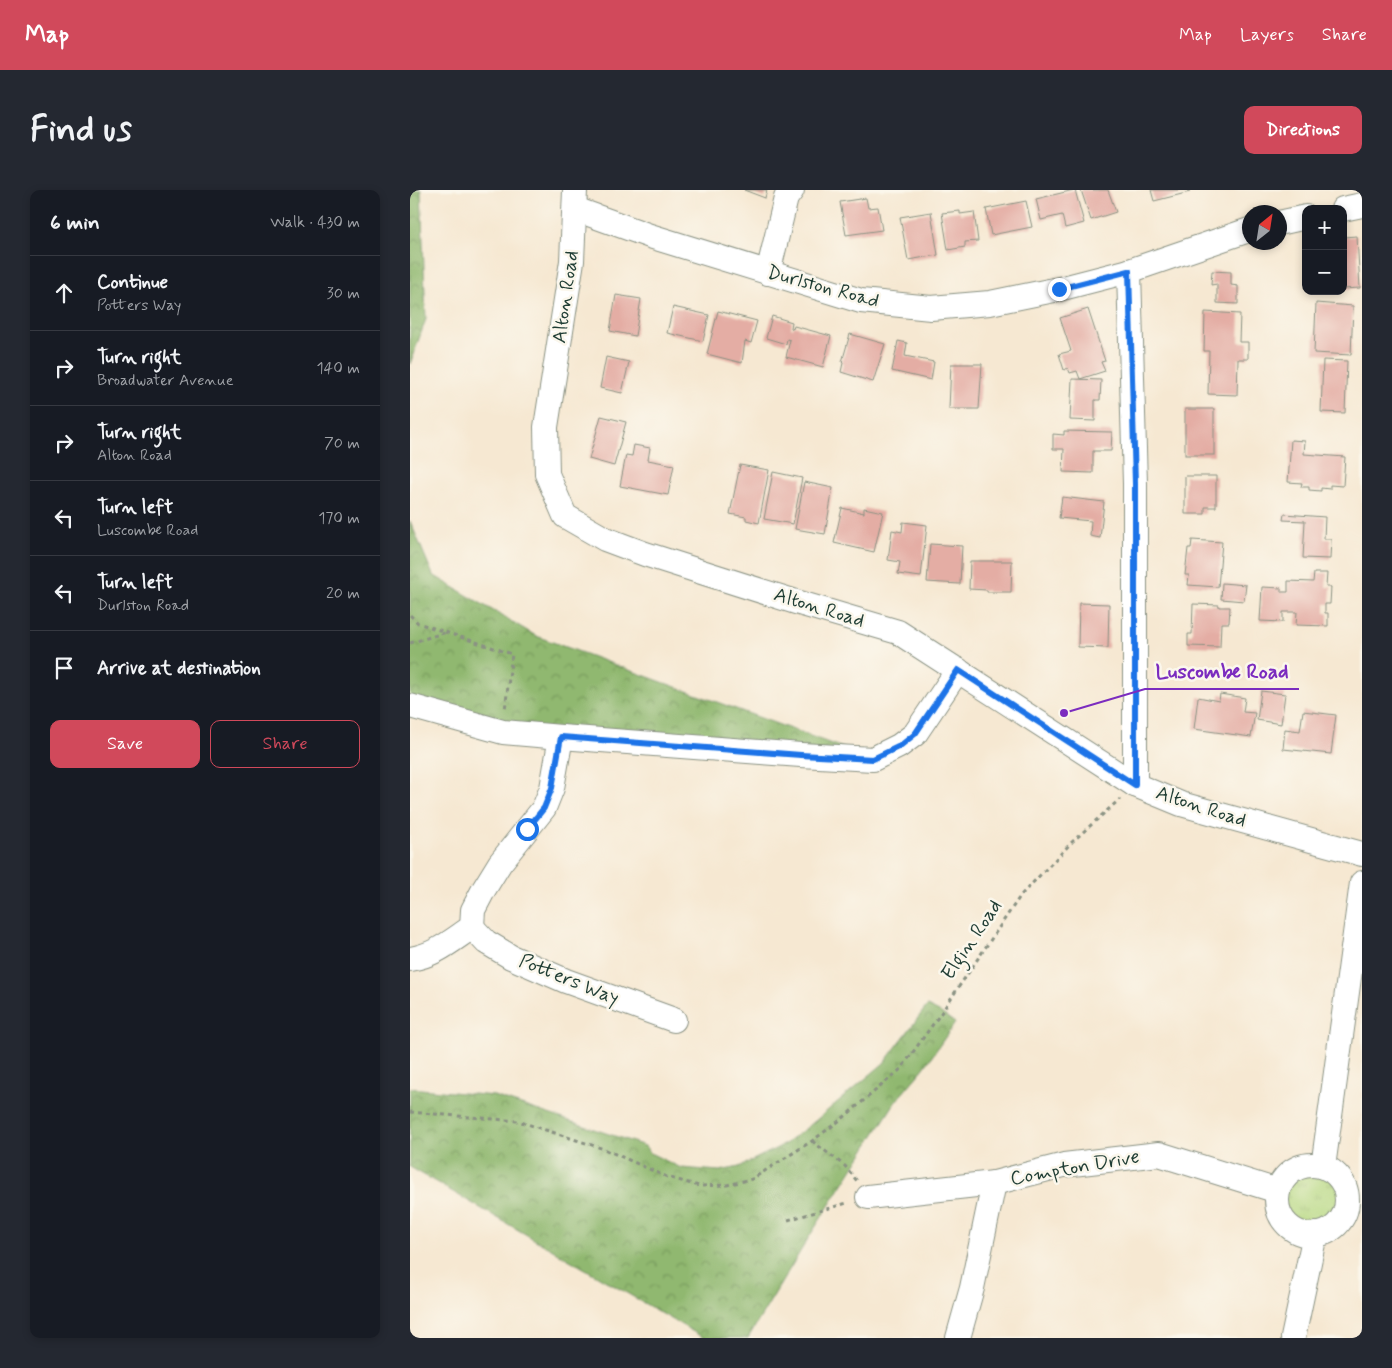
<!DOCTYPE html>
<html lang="en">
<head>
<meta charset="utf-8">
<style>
  body { margin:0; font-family:Mynerve,sans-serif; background:#242831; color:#f1f3f6 }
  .controls { position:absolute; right:15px; top:15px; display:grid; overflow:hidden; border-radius:10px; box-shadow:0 2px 8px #0003 }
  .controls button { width:45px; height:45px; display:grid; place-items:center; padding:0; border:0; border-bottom:1px solid #363941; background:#171b24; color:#f1f3f6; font:25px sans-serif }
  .compass { position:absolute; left:832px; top:15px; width:45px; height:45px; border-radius:50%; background:#171b24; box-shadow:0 2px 8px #0003; rotate:30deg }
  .stop { position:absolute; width:15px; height:15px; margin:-11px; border:4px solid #1a73e8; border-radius:50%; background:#fff }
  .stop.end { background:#1a73e8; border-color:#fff; box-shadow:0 1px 5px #0008 }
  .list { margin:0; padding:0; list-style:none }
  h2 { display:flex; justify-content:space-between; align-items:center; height:65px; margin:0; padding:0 20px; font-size:21px }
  h2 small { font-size:16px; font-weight:400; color:#9ea1a6 }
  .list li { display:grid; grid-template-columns:32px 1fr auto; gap:15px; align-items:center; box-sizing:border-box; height:75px; padding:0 20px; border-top:1px solid #363941 }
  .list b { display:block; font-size:19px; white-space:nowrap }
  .list p { margin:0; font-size:16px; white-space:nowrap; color:#9ea1a6 }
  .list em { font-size:16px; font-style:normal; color:#9ea1a6 }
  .actions { display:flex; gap:10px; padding:15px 20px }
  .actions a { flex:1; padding:11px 0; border:1px solid #d1495b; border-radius:10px; text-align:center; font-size:18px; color:#d1495b }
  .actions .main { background:#d1495b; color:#fff }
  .icon { flex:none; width:28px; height:28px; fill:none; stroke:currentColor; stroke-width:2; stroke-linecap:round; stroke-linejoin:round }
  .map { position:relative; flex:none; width:952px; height:1148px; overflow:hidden; border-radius:10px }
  header { display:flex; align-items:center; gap:30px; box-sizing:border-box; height:70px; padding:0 25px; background:#d1495b; color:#fff }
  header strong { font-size:24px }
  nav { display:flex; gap:28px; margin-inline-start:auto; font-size:18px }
  .intro { display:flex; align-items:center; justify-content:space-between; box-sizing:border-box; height:120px; padding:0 30px }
  h1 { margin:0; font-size:35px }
  .button { padding:12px 22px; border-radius:10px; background:#d1495b; color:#fff; font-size:18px; font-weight:700 }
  main { display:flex; gap:30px; padding:0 30px }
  aside { flex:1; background:#171b24; border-radius:10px; box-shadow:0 2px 8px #0003 }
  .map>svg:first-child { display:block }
  .grass { fill:url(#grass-tufts); stroke:#6a8a5a }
  .forest { fill:url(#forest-crowns); stroke:#587a52 }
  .building { fill:#e4ada4 }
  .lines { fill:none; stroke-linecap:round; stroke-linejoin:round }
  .minor-casing { stroke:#8a9283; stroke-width:26 }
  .path { stroke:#8a9283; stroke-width:3; stroke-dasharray:4 4; stroke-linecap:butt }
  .minor { stroke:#fff; stroke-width:24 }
  .route { stroke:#1a73e8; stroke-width:6 }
  .labels { text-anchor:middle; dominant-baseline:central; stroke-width:5; stroke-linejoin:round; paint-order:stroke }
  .street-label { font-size:20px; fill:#1f3d34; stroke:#fbf7ec }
  .leader { fill:none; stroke:#7b2cbf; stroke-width:2 }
  .callout-dot { fill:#7b2cbf; stroke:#fbf7ec; stroke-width:2 }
  .callout-label { font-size:21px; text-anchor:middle; font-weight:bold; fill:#7b2cbf; stroke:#fbf7ec; stroke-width:5; stroke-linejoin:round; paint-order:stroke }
</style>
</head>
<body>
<header>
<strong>Map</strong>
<nav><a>Map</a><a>Layers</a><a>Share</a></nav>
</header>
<div class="intro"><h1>Find us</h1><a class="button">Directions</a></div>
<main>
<aside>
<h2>6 min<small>Walk · 430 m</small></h2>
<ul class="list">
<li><svg class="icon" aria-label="ahead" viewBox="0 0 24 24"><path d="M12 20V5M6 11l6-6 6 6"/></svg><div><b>Continue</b><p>Potters Way</p></div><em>30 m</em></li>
<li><svg class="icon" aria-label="right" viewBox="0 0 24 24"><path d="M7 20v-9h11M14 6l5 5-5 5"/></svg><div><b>Turn right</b><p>Broadwater Avenue</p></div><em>140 m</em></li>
<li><svg class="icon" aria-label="right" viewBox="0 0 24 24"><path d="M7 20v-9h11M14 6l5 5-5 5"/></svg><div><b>Turn right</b><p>Alton Road</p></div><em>70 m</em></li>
<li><svg class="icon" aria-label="left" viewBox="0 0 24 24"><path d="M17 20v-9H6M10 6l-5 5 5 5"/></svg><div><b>Turn left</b><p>Luscombe Road</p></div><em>170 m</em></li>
<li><svg class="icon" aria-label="left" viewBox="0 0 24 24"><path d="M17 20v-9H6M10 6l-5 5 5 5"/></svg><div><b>Turn left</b><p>Durlston Road</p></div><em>20 m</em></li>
<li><svg class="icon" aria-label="arrive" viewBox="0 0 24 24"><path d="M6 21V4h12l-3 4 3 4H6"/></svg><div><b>Arrive at destination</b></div></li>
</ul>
<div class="actions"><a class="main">Save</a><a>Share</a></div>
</aside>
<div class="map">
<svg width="952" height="1148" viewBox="0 0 952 1148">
  <defs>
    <pattern id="grass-tufts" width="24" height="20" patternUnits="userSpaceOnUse" patternTransform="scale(1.25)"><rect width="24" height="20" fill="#b6d881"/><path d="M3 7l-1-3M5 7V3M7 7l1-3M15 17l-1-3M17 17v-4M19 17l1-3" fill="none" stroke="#9cba70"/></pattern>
    <pattern id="forest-crowns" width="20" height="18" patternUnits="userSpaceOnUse" patternTransform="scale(1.25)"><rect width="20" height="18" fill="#90b86f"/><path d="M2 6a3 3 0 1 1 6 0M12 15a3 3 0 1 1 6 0" fill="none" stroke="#75975c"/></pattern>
  </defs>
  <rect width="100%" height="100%" fill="#fbf7ec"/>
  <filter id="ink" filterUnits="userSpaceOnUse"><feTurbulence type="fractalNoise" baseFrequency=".02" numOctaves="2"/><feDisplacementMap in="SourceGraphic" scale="10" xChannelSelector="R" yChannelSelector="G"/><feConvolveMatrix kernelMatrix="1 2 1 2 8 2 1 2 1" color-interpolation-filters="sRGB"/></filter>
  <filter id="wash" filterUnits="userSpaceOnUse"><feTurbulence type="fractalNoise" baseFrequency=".0096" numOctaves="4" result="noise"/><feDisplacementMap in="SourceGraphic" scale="20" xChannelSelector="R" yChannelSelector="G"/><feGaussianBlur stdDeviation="1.12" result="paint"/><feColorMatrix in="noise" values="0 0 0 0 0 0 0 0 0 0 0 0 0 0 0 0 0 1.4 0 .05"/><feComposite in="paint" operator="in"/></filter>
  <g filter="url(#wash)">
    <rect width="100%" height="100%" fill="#f6e8d2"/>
    <!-- grass -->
    <circle class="grass" cx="902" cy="1010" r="35"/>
    <!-- forest -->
    <g class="forest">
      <path d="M 0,0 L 11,0 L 16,129 L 0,174 Z"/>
      <path d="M 0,331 L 23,385 L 126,446 L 463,569 L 151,547 L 0,516 Z"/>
      <path d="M 517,816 L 531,823 L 545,833 L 514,878 L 486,911 L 399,1047 L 338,1148 L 294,1148 L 0,977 L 0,898 L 84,906 L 235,956 L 240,963 L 271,978 L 310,981 L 329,977 L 375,954 L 399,936 L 474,873 Z"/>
    </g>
    <g id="blocks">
      <!-- building -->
      <g class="building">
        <path d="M 334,0 L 357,0 L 355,8 Z"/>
        <path d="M 664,0 L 665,0 L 674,33 L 655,38 L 652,25 L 631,30 L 626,9 Z"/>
        <path d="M 671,0 L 698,0 L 706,22 L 681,30 Z"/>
        <path d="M 741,0 L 779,0 L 780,2 L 744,11 Z"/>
        <path d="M 456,8 L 458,18 L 468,17 L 472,40 L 436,45 L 430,12 Z"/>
        <path d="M 616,11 L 622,37 L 581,45 L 576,19 Z"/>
        <path d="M 550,21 L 550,24 L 564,22 L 568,51 L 555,52 L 555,57 L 538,60 L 532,23 Z"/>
        <path d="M 521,22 L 528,65 L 498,70 L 490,27 Z"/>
        <path d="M 947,46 L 950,98 L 933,99 L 933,47 Z"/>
        <path d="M 802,81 L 821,82 L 821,95 L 828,96 L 828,114 L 807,113 L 807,94 L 801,95 Z"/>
        <path d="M 206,105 L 231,109 L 225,146 L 200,141 Z"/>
        <path d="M 906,113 L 943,116 L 941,165 L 904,163 Z"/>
        <path d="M 263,117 L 299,125 L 293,151 L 257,143 Z"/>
        <path d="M 678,119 L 695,171 L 691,172 L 695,181 L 670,189 L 667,181 L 660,183 L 658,178 L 654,180 L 649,164 L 661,161 L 650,128 Z"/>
        <path d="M 308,121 L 347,131 L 341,153 L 335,151 L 332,173 L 297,164 Z"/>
        <path d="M 795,122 L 830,124 L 829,152 L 838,152 L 838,169 L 828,169 L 827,205 L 798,204 L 799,161 L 794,161 Z"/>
        <path d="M 362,126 L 382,132 L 381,138 L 383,139 L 384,136 L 421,146 L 413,177 L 376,167 L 380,150 L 377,149 L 376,154 L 356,148 Z"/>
        <path d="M 440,144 L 475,154 L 463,192 L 431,182 L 433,173 L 432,172 Z"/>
        <path d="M 488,151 L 497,153 L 495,166 L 524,172 L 521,190 L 482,181 Z"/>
        <path d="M 196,167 L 219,172 L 212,203 L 190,198 Z"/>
        <path d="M 913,170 L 937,171 L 935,223 L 911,222 Z"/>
        <path d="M 541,174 L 572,174 L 569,219 L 539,219 Z"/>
        <path d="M 662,189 L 691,190 L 690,210 L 685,210 L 685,231 L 660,230 Z"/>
        <rect x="775" y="219" width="29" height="46"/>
        <path d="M 191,226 L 216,232 L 204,276 L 179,269 Z"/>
        <path d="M 654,241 L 702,242 L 701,261 L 683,261 L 683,283 L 653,282 L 654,259 L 643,259 L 643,244 L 654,245 Z"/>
        <path d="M 881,250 L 895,251 L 894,264 L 935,267 L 933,296 L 920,295 L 920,299 L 911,298 L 911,301 L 899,300 L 899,297 L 891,297 L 892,293 L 878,292 Z"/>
        <path d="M 224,255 L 240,258 L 238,270 L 264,275 L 258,305 L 210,296 L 216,265 L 222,266 Z"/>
        <path d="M 330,275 L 359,280 L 349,333 L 336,330 L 336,327 L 320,324 Z"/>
        <path d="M 363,282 L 392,288 L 383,334 L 354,329 Z"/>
        <path d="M 775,286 L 806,286 L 806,317 L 795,317 L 795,324 L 775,324 Z"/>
        <path d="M 394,292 L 423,298 L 415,344 L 385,339 Z"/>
        <path d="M 652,307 L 694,312 L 690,348 L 680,346 L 681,331 L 649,328 Z"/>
        <path d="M 432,318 L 454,323 L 454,318 L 473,322 L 464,362 L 424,353 Z"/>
        <path d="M 874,324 L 915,327 L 914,349 L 921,349 L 920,369 L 893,368 L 895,331 L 873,330 Z"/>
        <path d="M 493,332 L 517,335 L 511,387 L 488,384 L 490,372 L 478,370 L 482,340 L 492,342 Z"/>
        <path d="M 782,350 L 812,352 L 808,397 L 778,395 L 779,385 L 775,385 L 778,358 L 781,358 Z"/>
        <path d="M 520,354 L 552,356 L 550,394 L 517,392 Z"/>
        <path d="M 560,371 L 602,371 L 601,402 L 577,402 L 577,400 L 559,399 Z"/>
        <path d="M 904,383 L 917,383 L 916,397 L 921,397 L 920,414 L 915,414 L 915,423 L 918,423 L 918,436 L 886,435 L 887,422 L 873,422 L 873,432 L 850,431 L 852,397 L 871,398 L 871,402 L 878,402 L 878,391 L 903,392 Z"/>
        <path d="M 812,393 L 836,395 L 834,411 L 811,409 Z"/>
        <path d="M 669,413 L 699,414 L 698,458 L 668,457 Z"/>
        <path d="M 783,414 L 809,415 L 809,417 L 820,417 L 819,433 L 811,433 L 810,457 L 778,456 L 778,444 L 782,444 Z"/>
        <path d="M 851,501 L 875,504 L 871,534 L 847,530 Z"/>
        <path d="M 810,504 L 835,508 L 833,522 L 845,523 L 841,547 L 784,539 L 788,507 L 809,511 Z"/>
        <path d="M 893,521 L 926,525 L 921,564 L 873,559 L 875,539 L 890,541 Z"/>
      </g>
    </g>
  </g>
  <g filter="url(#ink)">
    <use href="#blocks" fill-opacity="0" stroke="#8a9283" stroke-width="1"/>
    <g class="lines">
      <defs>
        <g id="minor">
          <path d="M 165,0 L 162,71 L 136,237 L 137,284 L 155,326 L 195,349 L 235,364 L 386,412 L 488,442 L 725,595 L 771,614 L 952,664"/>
          <path d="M 165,19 L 240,46 L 451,111 L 521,118 L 580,113 L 649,99 L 719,81 L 839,40"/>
          <path d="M 933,19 L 952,15"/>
          <path d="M 869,33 L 896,27"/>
          <path d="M 719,81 L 725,294 L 725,595"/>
          <path d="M 358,83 L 376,8 L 382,0"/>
          <path d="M 0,516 L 93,542 L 151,547 L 391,565 L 463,569 L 489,556 L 505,544 L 548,480"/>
          <path d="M 62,737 L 76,752 L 101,767 L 156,791 L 264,830"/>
          <path d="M 0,769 C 26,765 41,751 62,737 L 63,720 L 74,699 L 90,673 L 134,618 L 142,598 L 151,547"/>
          <circle cx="902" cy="1010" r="35"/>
          <path d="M 913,977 L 952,693"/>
          <path d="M 458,1007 L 584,993 L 654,975 L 749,964 L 868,1001"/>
          <path d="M 548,1148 L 562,1098 L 584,993"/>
          <path d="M 883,1148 L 905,1044"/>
        </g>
      </defs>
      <!-- minor casing -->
      <use href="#minor" class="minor-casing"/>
      <!-- path -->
      <g class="path">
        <path d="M 0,425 L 8,433 L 102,464 L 95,520"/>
        <path d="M 0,453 L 37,442"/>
        <path d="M 0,922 L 108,931 L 194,959 L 257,987 L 289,996 L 317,995 L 342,989 L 402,951 L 433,928 L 491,879 L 531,823 L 611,705 L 662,652 L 710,609"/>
        <path d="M 402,951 L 435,976 L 447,991"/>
        <path d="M 378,1030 L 437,1013"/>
      </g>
      <!-- minor -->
      <use href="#minor" class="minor"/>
    </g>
  </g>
  <g class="lines" filter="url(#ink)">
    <!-- route -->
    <path class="route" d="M 117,639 L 134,618 L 142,598 L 151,547 L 391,565 L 463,569 L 490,556 L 505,544 L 548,480 L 725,595 L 725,294 L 719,81 L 649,99"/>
  </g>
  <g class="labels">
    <!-- street labels -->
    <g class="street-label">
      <text transform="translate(413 97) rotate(15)">Durlston Road</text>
      <text transform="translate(156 107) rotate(-82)">Alton Road</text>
      <text transform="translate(409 418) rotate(17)">Alton Road</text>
      <text transform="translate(791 617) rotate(18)">Alton Road</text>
      <text transform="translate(562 750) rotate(-56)">Elgin Road</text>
      <text transform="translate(159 790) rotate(22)">Potters Way</text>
      <text transform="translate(665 978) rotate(-10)">Compton Drive</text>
    </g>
  </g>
  <!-- callouts -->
  <path class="leader" d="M654 523L735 499H889"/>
  <circle class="callout-dot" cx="654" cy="523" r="5"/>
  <g class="callout-label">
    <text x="812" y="488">Luscombe Road</text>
  </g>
</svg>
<div class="controls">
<button>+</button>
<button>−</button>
</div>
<svg class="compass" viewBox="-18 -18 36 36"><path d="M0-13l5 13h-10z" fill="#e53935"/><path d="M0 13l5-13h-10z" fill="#9ea1a6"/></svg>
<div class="stop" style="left:117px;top:639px"></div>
<div class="stop end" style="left:649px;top:99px"></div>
</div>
</main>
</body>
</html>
